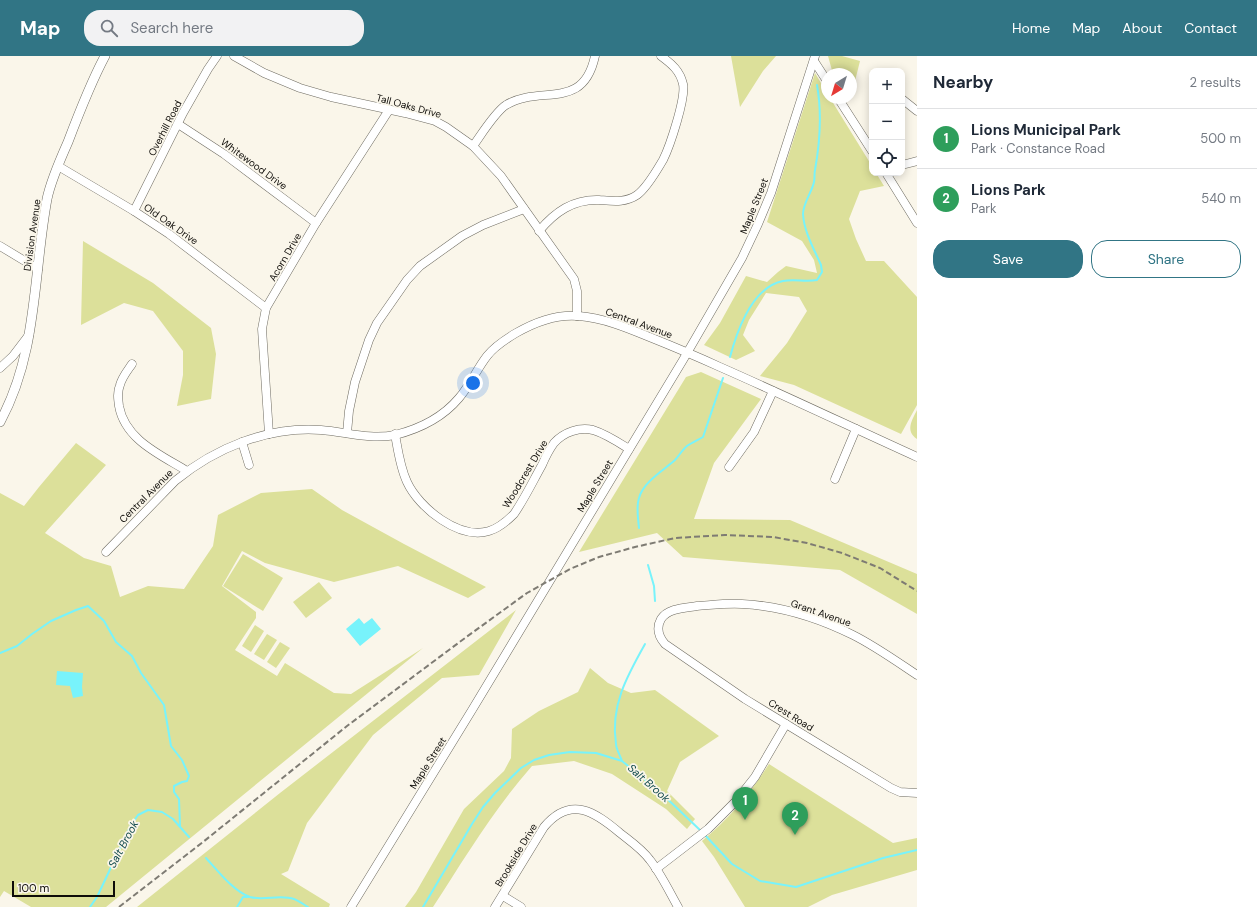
<!DOCTYPE html>
<html lang="en">
<head>
<meta charset="utf-8">
<style>
  body { margin:0; font-family:"DM Sans",sans-serif; background:#f2f2f3; color:#1f2937 }
  .controls { position:absolute; right:12px; top:12px; display:grid; overflow:hidden; border-radius:8px; box-shadow:0 2px 10px #0003 }
  .controls button { width:36px; height:36px; display:grid; place-items:center; padding:0; border:0; border-bottom:1px solid #e0e1e3; background:#fff; color:#1f2937; font:20px sans-serif }
  .compass { position:absolute; left:821px; top:12px; width:36px; height:36px; border-radius:50%; background:#fff; box-shadow:0 2px 10px #0003; rotate:218deg }
  .scale { position:absolute; left:12px; bottom:10px; width:103px; box-sizing:border-box; padding-left:4px; border:2px solid #0e0c08; border-top:0; font-size:11px; line-height:14px; white-space:nowrap; color:#0e0c08; -webkit-text-stroke:3px #faf6ea; paint-order:stroke }
  .you { position:absolute; left:473px; top:327px; width:14px; height:14px; margin:-10px; border:3px solid #fff; border-radius:50%; background:#1a73e8; box-shadow:0 0 0 6px #1a73e833 }
  .badge { display:grid; place-items:center; width:26px; height:26px; border-radius:50%; background:#317585; color:#fff; font-size:13px; font-weight:700 }
  .pin { position:absolute; translate:-50% -33px; filter:drop-shadow(0 1px 2px #0008) }
  .pin::after { content:''; position:absolute; top:21px; width:14px; height:12px; background:inherit; clip-path:polygon(0 0,100% 0,50% 100%) }
  .list { margin:0; padding:0; list-style:none }
  h2 { display:flex; justify-content:space-between; align-items:center; height:52px; margin:0; padding:0 16px; font-size:17px }
  h2 small { font-size:13px; font-weight:400; color:#747a83 }
  .list li { display:grid; grid-template-columns:26px 1fr auto; gap:12px; align-items:center; box-sizing:border-box; height:60px; padding:0 16px; border-top:1px solid #e0e1e3 }
  .list b { display:block; font-size:15px; white-space:nowrap }
  .list p { margin:0; font-size:13px; white-space:nowrap; color:#747a83 }
  .list em { font-size:13px; font-style:normal; color:#747a83 }
  .actions { display:flex; gap:8px; padding:12px 16px }
  .actions a { flex:1; padding:9px 0; border:1px solid #317585; border-radius:16px; text-align:center; font-size:14px; color:#317585 }
  .actions .main { background:#317585; color:#fff }
  .icon { flex:none; width:22px; height:22px; fill:none; stroke:currentColor; stroke-width:2; stroke-linecap:round; stroke-linejoin:round }
  .map { position:relative; flex:none; width:917px; height:851px; overflow:hidden }
  header { display:flex; align-items:center; gap:24px; box-sizing:border-box; height:56px; padding:0 20px; background:#317585; color:#fff }
  header strong { font-size:19px }
  nav { display:flex; gap:22px; margin-inline-start:auto; font-size:14px }
  .search { width:280px; height:36px; background:#f2f2f3; display:flex; align-items:center; gap:10px; box-sizing:border-box; padding:0 14px; border-radius:16px; color:#747a83; font-size:15px }
  main { display:flex }
  aside { flex:1; background:#fff }
  .map>svg:first-child { display:block }
  .green { fill:#dce09a }
  .water { fill:#78f3fb }
  .lines { fill:none; stroke-linecap:round; stroke-linejoin:round }
  .stream { stroke:#78f3fb; stroke-width:2 }
  .minor-casing { stroke:#6e6b61; stroke-width:9 }
  .tertiary-casing { stroke:#6e6b61; stroke-width:10 }
  .minor { stroke:#fff; stroke-width:8 }
  .tertiary { stroke:#fff; stroke-width:9 }
  .rail { stroke:#7e7b73; stroke-width:2; stroke-dasharray:6 3; stroke-linecap:butt }
  .labels { text-anchor:middle; dominant-baseline:central; stroke-width:3.5; stroke-linejoin:round; paint-order:stroke }
  .street-label { font-size:10px; fill:#0e0c08; stroke:#faf6ea }
  .water-label { font-size:11px; font-style:italic; fill:#10494c; stroke:#faf6ea }
</style>
</head>
<body>
<header>
<strong>Map</strong>
<div class="search"><svg class="icon" aria-label="search" viewBox="0 0 24 24"><circle cx="10" cy="10" r="6"/><path d="M15 15l6 6"/></svg>Search here</div>
<nav><a>Home</a><a>Map</a><a>About</a><a>Contact</a></nav>
</header>
<main>
<div class="map">
<svg width="917" height="851" viewBox="0 0 917 851">
  <rect width="100%" height="100%" fill="#faf6ea"/>
  <!-- green -->
  <g class="green">
    <path d="M 731,0 L 776,0 L 763,15 L 740,51 Z"/>
    <path d="M 828,0 L 842,0 L 860,5 L 851,41 L 851,18 L 833,18 Z"/>
    <path d="M 815,17 L 827,37 L 827,42 L 830,42 L 872,110 L 872,117 L 876,117 L 884,130 L 860,135 L 849,163 L 856,183 L 866,205 L 884,205 L 917,241 L 917,349 L 901,378 L 794,329 L 760,320 L 787,287 L 807,255 L 799,241 L 766,237 L 749,264 L 743,279 L 755,295 L 736,304 L 704,289 L 720,267 L 746,220 L 767,226 L 778,216 L 786,210 L 817,217 L 814,204 L 802,185 L 767,166 Z"/>
    <path d="M 83,185 L 153,227 L 211,272 L 216,298 L 211,343 L 177,350 L 183,319 L 183,295 L 153,255 L 124,247 L 81,269 Z"/>
    <path d="M 701,316 L 761,343 L 714,407 L 694,463 L 790,464 L 917,518 L 917,558 L 840,514 L 683,501 L 657,477 L 579,496 L 686,321 Z"/>
    <path d="M 917,354 L 917,383 C 905,375 912,364 917,354 Z"/>
    <path d="M 76,387 L 106,409 L 45,477 L 84,502 L 111,510 L 120,541 L 148,530 L 184,533 L 213,490 L 218,459 L 261,437 L 312,433 L 342,454 L 404,488 L 486,531 L 468,542 L 398,510 L 334,526 L 265,507 L 242,495 L 222,530 L 256,556 L 256,562 L 235,594 L 277,620 L 285,607 L 334,637 L 351,638 L 423,592 L 106,851 L 31,851 L 4,835 L 0,841 L 0,437 L 24,450 L 39,431 Z"/>
    <path d="M 243,498 L 283,522 L 263,555 L 223,530 Z"/>
    <path d="M 319,526 L 332,542 L 306,562 L 293,546 Z"/>
    <path d="M 516,554 L 479,619 L 442,622 L 373,679 L 307,767 L 288,815 L 281,818 L 330,848 L 329,851 L 137,851 L 280,737 Z"/>
    <path d="M 255,569 L 264,575 L 251,596 L 242,590 Z"/>
    <path d="M 267,578 L 277,584 L 264,604 L 254,598 Z"/>
    <path d="M 280,586 L 290,592 L 276,612 L 267,606 Z"/>
    <path d="M 590,612 L 608,627 L 631,637 L 655,634 L 719,680 L 680,706 L 667,735 L 695,763 L 687,773 L 666,753 L 612,718 L 574,705 L 532,710 C 494,753 464,803 433,851 L 405,851 L 416,836 L 464,753 L 504,715 L 511,702 L 512,673 L 539,655 L 578,636 Z"/>
    <path d="M 769,708 L 893,787 L 917,782 L 917,814 L 832,839 L 808,851 L 745,851 L 714,801 L 702,785 C 730,762 749,739 769,708 Z"/>
  </g>
  <!-- water -->
  <g class="water">
    <path d="M 359,562 L 364,568 L 372,562 L 381,573 L 360,590 L 346,573 Z"/>
    <path d="M 57,615 L 83,617 L 82,631 L 83,640 L 73,642 L 70,630 L 56,629 Z"/>
  </g>
  <g class="lines">
    <!-- stream -->
    <g class="stream">
      <path d="M 730,301 C 737,275 752,231 783,225 C 794,223 806,226 817,224 L 822,216 L 821,209 C 814,193 804,176 803,158 C 803,147 812,136 814,126 C 815,122 814,118 815,114 C 820,86 822,57 817,29"/>
      <path d="M 639,472 C 638,462 636,451 639,442 C 643,426 664,414 675,404 C 679,400 682,394 687,390 C 691,387 698,384 703,381 L 723,322"/>
      <path d="M 648,509 L 654,530 L 655,545"/>
      <path d="M 0,597 L 17,590 L 32,578 L 51,565 L 76,554 L 88,550 L 104,565 L 116,586 L 132,600 L 141,617 L 164,649 L 171,690 L 182,704 L 189,720 L 187,725 L 182,726 L 174,730 L 174,736 L 179,743 L 180,770"/>
      <path d="M 622,705 C 620,699 616,693 616,688 C 610,650 627,620 645,588"/>
      <path d="M 704,778 L 732,808 L 760,825 L 796,831 L 883,802 L 917,794"/>
      <path d="M 206,802 C 217,814 234,836 250,841 C 264,845 280,838 294,843 C 299,845 303,848 308,851"/>
      <path d="M 90,851 L 97,841 L 131,769 L 138,759 L 148,754 L 162,756 L 173,763 L 189,781"/>
      <path d="M 237,851 L 243,841 L 248,841"/>
      <path d="M 423,851 L 472,768 L 483,751 L 495,737 L 521,712 L 534,704 L 549,699 L 570,696 L 596,697 L 622,705 L 660,736 L 701,775"/>
    </g>
    <defs>
      <g id="minor">
        <path d="M 234,0 L 264,17 L 300,32 L 331,41 L 405,57 L 435,65 L 446,71 L 473,90 L 501,120 L 574,223 L 577,235 L 577,260"/>
        <path d="M 814,5 L 827,25"/>
        <path d="M 838,42 L 872,95"/>
        <path d="M 902,43 L 917,55"/>
        <path d="M 178,68 L 224,98 L 316,167"/>
        <path d="M 473,90 C 481,79 495,56 506,49 C 541,28 583,56 595,0"/>
        <path d="M 902,109 L 917,105"/>
        <path d="M 58,110 L 134,155 L 169,178 L 266,252"/>
        <path d="M 886,117 L 917,167"/>
        <path d="M 134,155 L 183,57 L 208,13 L 217,0"/>
        <path d="M 539,175 C 555,156 573,143 599,144 C 613,145 625,147 637,139 C 647,132 657,114 663,104 C 670,90 686,42 683,28 C 680,15 672,8 661,0"/>
        <path d="M 0,190 L 38,213"/>
        <path d="M 132,308 C 128,314 122,321 120,329 C 117,336 118,343 119,350 C 125,384 161,399 187,415"/>
        <path d="M 0,312 L 13,300 L 29,279"/>
        <path d="M 347,377 L 349,355 L 355,326 L 369,284 L 377,267 L 407,224 L 420,210 L 462,180 L 483,169 L 524,153"/>
        <path d="M 269,378 L 262,273 L 266,252 L 316,167 L 389,54"/>
        <path d="M 395,378 C 398,395 400,411 407,426 C 419,452 459,484 489,475 C 499,472 507,465 514,458 C 525,442 533,425 542,409 C 545,402 549,394 554,387 C 564,376 579,371 593,374 C 606,378 618,386 629,393"/>
        <path d="M 242,386 L 249,409"/>
        <path d="M 729,411 L 754,376 L 773,335"/>
        <path d="M 835,423 L 856,373"/>
        <path d="M 106,496 L 175,425 C 215,392 268,370 321,374 C 346,376 370,384 395,379 C 419,373 443,361 459,342 C 470,329 477,313 487,300 C 494,291 506,283 516,277 C 535,266 558,258 579,260 C 603,262 625,271 647,280 C 672,290 696,300 720,311 C 786,340 851,371 917,401"/>
        <path d="M 917,619 C 896,605 875,590 853,579 C 819,562 780,550 742,548 C 727,547 712,549 697,550 C 685,552 668,552 661,563 C 656,572 659,581 665,588 L 745,643 L 891,732 L 900,736 L 917,737"/>
        <path d="M 656,813 L 708,773 L 736,745 L 755,721 L 786,668"/>
        <path d="M 503,840 L 521,851"/>
        <path d="M 351,851 L 472,654 L 683,304 L 742,202 L 758,168 L 771,137 L 815,0"/>
        <path d="M 495,851 L 544,771 C 571,739 595,756 620,777 C 630,785 642,793 650,804 C 661,818 669,835 678,851"/>
      </g>
      <path id="tertiary" d="M 0,366 C 38,296 33,219 47,143 C 51,124 60,104 68,86 C 79,57 90,28 105,0"/>
    </defs>
    <!-- minor casing -->
    <use href="#minor" class="minor-casing"/>
    <!-- tertiary casing -->
    <use href="#tertiary" class="tertiary-casing"/>
    <!-- minor -->
    <use href="#minor" class="minor"/>
    <!-- tertiary -->
    <use href="#tertiary" class="tertiary"/>
    <!-- rail -->
    <path class="rail" d="M 119,851 L 203,786 L 347,670 L 465,582 L 527,537 L 570,513 L 599,501 L 635,491 L 675,482 L 725,479 L 773,481 L 807,487 L 842,497 L 880,512 L 917,535"/>
  </g>
  <g class="labels">
    <!-- street labels -->
    <g class="street-label">
      <text transform="translate(409 50) rotate(15)">Tall Oaks Drive</text>
      <text transform="translate(165 72) rotate(-63)">Overhill Road</text>
      <text transform="translate(254 108) rotate(36)">Whitewood Drive</text>
      <text transform="translate(754 150) rotate(-68)">Maple Street</text>
      <text transform="translate(171 168) rotate(35)">Old Oak Drive</text>
      <text transform="translate(32 179) rotate(-82)">Division Avenue</text>
      <text transform="translate(285 201) rotate(-60)">Acorn Drive</text>
      <text transform="translate(639 267) rotate(20)">Central Avenue</text>
      <text transform="translate(525 418) rotate(-59)">Woodcrest Drive</text>
      <text transform="translate(595 430) rotate(-59)">Maple Street</text>
      <text transform="translate(146 440) rotate(-45)">Central Avenue</text>
      <text transform="translate(821 557) rotate(19)">Grant Avenue</text>
      <text transform="translate(791 659) rotate(32)">Crest Road</text>
      <text transform="translate(428 707) rotate(-58)">Maple Street</text>
      <text transform="translate(516 799) rotate(-59)">Brookside Drive</text>
    </g>
    <!-- water labels -->
    <g class="water-label">
      <text transform="translate(649 727) rotate(41)">Salt Brook</text>
      <text transform="translate(123 788) rotate(-62)">Salt Brook</text>
    </g>
  </g>
</svg>
<div class="controls">
<button>+</button>
<button>−</button>
<button><svg class="icon" aria-label="locate" viewBox="0 0 24 24"><circle cx="12" cy="12" r="6"/><path d="M12 2v4M12 18v4M2 12h4M18 12h4"/></svg></button>
</div>
<svg class="compass" viewBox="-18 -18 36 36"><path d="M0-13l5 13h-10z" fill="#e53935"/><path d="M0 13l5-13h-10z" fill="#747a83"/></svg>
<div class="scale">100 m</div>
<div class="you"></div>
<div class="pin badge" style="left:745px;top:764px;background:#2e9e5b">1</div>
<div class="pin badge" style="left:795px;top:779px;background:#2e9e5b">2</div>
</div>
<aside>
<h2>Nearby<small>2 results</small></h2>
<ul class="list">
<li><span class="badge" style="background:#2e9e5b">1</span><div><b>Lions Municipal Park</b><p>Park · Constance Road</p></div><em>500 m</em></li>
<li><span class="badge" style="background:#2e9e5b">2</span><div><b>Lions Park</b><p>Park</p></div><em>540 m</em></li>
</ul>
<div class="actions"><a class="main">Save</a><a>Share</a></div>
</aside>
</main>
</body>
</html>
